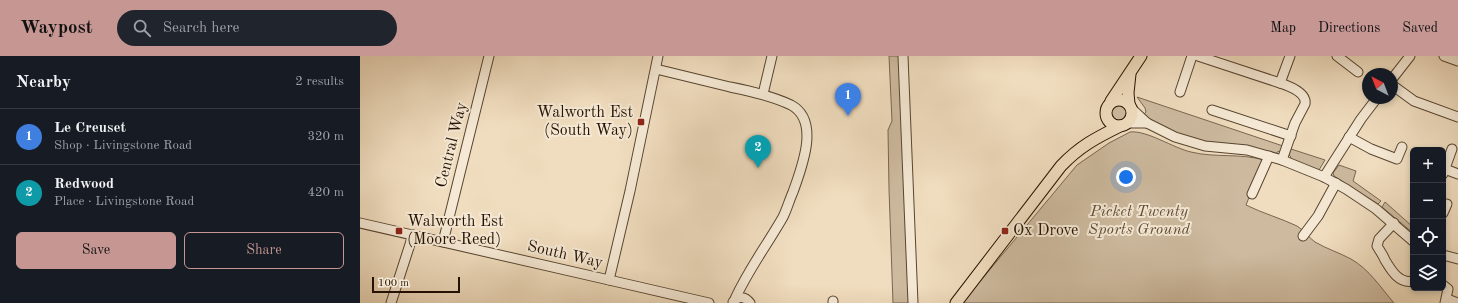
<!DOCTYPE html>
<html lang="en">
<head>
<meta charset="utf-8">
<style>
  body { margin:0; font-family:"Old Standard TT",serif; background:#20242c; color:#f1f3f6 }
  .controls { position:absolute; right:12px; bottom:12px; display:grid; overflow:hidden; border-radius:6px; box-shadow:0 2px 6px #0003 }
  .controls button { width:36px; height:36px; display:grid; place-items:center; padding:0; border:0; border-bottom:1px solid #363941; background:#171b24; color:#f1f3f6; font:20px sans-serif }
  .compass { position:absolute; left:1002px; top:12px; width:36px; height:36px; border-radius:50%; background:#171b24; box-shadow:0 2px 6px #0003; rotate:318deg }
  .scale { position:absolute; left:12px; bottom:10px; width:88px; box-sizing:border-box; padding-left:4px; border:2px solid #251200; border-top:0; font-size:11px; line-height:14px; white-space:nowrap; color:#251200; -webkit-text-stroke:3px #f5e9d5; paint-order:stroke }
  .you { position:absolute; left:766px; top:121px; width:14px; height:14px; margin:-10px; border:3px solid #fff; border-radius:50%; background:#1a73e8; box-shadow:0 0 0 6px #1a73e833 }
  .badge { display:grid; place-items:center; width:26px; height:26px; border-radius:50%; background:#c59692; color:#fff; font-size:13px; font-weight:700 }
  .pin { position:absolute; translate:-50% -33px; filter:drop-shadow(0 1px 2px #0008) }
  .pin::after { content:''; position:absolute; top:21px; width:14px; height:12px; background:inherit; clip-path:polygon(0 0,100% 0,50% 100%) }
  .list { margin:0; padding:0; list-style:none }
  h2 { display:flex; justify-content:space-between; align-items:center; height:52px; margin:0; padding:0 16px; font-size:17px }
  h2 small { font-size:13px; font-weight:400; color:#9ea1a6 }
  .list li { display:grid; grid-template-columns:26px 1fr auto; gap:12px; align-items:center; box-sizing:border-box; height:56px; padding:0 16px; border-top:1px solid #363941 }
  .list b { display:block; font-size:15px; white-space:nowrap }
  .list p { margin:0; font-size:13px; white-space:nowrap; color:#9ea1a6 }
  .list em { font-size:13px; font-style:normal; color:#9ea1a6 }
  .actions { display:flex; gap:8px; padding:12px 16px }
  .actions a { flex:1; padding:9px 0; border:1px solid #c59692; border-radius:6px; text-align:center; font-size:14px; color:#c59692 }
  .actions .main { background:#c59692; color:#111 }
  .icon { flex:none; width:22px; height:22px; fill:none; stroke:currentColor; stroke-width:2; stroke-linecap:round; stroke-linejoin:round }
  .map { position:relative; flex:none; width:1098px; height:247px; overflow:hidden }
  header { display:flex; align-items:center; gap:24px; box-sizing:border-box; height:56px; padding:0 20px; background:#c59692; color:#111 }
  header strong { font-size:19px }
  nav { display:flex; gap:22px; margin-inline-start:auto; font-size:14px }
  .search { width:280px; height:36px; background:#20242c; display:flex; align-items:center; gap:10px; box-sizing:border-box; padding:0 14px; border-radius:22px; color:#9ea1a6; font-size:15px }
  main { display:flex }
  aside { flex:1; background:#171b24 }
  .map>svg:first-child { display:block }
  .green { fill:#cdba9f; stroke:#796650 }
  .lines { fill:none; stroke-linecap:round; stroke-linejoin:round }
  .minor-casing { stroke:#584530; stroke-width:11 }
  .major-casing { stroke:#251200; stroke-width:13 }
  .minor { stroke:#f5e9d5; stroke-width:9 }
  .major { stroke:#f0ddbf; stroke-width:11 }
  .poi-dot { fill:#8f2418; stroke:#f5e9d5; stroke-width:1.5 }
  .labels { text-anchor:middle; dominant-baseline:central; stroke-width:4; stroke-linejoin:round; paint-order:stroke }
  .poi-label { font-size:16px; fill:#251200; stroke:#f5e9d5; text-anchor:start }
  .street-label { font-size:16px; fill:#251200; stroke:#f5e9d5 }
  .park-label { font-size:16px; font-style:italic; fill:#604d38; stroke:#f5e9d5 }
</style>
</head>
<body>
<header>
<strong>Waypost</strong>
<div class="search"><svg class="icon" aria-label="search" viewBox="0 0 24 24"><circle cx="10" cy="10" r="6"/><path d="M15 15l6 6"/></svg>Search here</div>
<nav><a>Map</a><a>Directions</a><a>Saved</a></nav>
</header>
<main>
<aside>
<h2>Nearby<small>2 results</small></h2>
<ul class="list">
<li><span class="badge" style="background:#3f7fe0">1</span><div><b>Le Creuset</b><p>Shop · Livingstone Road</p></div><em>320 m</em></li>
<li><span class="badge" style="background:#0f9aa8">2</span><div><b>Redwood</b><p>Place · Livingstone Road</p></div><em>420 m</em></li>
</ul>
<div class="actions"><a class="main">Save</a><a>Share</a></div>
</aside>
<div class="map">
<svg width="1098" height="247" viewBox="0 0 1098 247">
  <rect width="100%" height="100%" fill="#f0ddbf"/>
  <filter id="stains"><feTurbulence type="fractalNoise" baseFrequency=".005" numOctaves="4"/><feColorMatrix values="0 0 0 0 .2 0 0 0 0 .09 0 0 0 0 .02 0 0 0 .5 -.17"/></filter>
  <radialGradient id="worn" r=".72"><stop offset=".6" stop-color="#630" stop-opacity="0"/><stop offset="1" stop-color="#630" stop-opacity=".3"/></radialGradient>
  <!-- green -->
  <g class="green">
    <path d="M 529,0 L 540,0 L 550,247 L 533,247 L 529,133 L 528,74 L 532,65 Z"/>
    <path d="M 777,41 L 923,90 L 921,95 L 917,96 L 916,99 C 880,92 810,85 784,58 L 786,56 L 785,52 Z"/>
    <circle cx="759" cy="57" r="10"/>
    <path d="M 770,76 C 787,74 813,92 831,96 C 855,102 880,97 904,104 L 886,149 C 902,157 920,162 937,170 C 944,174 948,181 955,186 C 967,193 980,197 991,203 C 1009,213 1021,232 1034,247 L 602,247 L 717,109 L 749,87 Z"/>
    <path d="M 931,93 L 965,104 L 959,114 L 930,103 L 931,101 L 929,99 Z"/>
    <path d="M 979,109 L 996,115 L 993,125 L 1021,145 L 1018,148 L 974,120 L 973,117 Z"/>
    <path d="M 1025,146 L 1053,171 L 1053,177 L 1022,151 Z"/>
  </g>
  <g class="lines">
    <defs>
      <g id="minor">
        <path d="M 543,0 L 553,247"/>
        <path d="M 838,0 L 920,27 C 929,30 947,37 945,48 L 935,67 L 922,104"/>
        <path d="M 977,0 L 998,16"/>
        <path d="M 1084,0 L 1098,5"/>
        <path d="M 296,13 C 320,19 345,25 370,31 C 390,35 412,40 431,49 C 461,65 441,113 433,136 C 429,145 427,153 423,161 C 407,189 388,214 375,243"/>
        <path d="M 1032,23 L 1050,0"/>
        <path d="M 920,27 L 930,0"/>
        <path d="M 1032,29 L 1054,45 L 1098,61"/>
        <path d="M 820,36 L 832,0"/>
        <path d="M 403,38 L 412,0"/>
        <path d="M 772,53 L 787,67 L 815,81 L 845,90 L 887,94 L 922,104 L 964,121 L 986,133 L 1016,153 L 1053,185"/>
        <path d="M 852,54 L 931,80"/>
        <path d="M 768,67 L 787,67"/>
        <path d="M 989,81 L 1011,93 L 1037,103 L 1042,91"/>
        <path d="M 1085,113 L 1098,118"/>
        <path d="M 1083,118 L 1092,93"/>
        <path d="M 964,121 L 1001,63 L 1017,42"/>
        <path d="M 892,138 L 909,100"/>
        <path d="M 1083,157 L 1087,148"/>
        <path d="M 0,167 L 249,224 L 270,135 L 298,0"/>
        <path d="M 1034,167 L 1019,183 L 1017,190 C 1020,195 1023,199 1025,204 C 1031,214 1039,228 1053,225"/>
        <path d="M 943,180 L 958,160 L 976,127"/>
        <path d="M 83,186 L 129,0"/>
        <path d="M 1083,199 L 1098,203"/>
        <path d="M 249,224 L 349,247"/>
        <path d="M 1083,229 L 1088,233 L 1085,247"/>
        <path d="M 1087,243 L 1098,247"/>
        <path d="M 373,246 C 378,240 385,240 390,247"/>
        <path d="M 31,247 L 53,179"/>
        <path d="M 473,247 L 473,245"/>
      </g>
      <g id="major">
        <circle cx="759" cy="57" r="13"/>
        <path d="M 751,45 L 781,0"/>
        <path d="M 769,48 L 768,37 L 770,18"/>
        <path d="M 596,247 L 701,110 C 720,90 736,82 760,70"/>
      </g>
    </defs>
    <!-- minor casing -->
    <use href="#minor" class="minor-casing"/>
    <!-- major casing -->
    <use href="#major" class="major-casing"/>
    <!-- minor -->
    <use href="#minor" class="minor"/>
    <!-- major -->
    <use href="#major" class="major"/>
  </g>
  <!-- markers -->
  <g class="poi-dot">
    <rect x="277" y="62" width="8" height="8" rx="2"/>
    <rect x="35" y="171" width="8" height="8" rx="2"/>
    <rect x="641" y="171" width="8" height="8" rx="2"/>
  </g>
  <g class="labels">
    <!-- poi labels -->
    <g class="poi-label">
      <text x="273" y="57" text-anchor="end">Walworth Est<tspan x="273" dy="18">(South Way)</tspan></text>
      <text x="47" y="166">Walworth Est<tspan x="47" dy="18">(Moore Reed)</tspan></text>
      <text x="653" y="175">Ox Drove</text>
    </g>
    <!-- street labels -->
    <g class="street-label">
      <text transform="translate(92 89) rotate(-76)">Central Way</text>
      <text transform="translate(205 199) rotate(13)">South Way</text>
    </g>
    <!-- park labels -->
    <g class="park-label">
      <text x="779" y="156">Picket Twenty<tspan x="779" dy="18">Sports Ground</tspan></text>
    </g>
  </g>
  <rect width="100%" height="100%" filter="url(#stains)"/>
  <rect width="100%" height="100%" fill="url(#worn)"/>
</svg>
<div class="controls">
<button>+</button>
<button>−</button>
<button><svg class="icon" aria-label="locate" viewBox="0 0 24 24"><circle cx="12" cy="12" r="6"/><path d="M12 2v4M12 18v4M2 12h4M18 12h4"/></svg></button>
<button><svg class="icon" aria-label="layers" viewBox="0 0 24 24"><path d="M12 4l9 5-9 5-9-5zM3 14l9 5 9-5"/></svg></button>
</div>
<svg class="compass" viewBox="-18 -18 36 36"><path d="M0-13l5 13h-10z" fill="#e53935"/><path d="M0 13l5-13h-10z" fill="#9ea1a6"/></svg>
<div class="scale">100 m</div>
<div class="you"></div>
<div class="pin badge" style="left:488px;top:60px;background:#3f7fe0">1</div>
<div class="pin badge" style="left:398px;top:112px;background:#0f9aa8">2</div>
</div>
</main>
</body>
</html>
